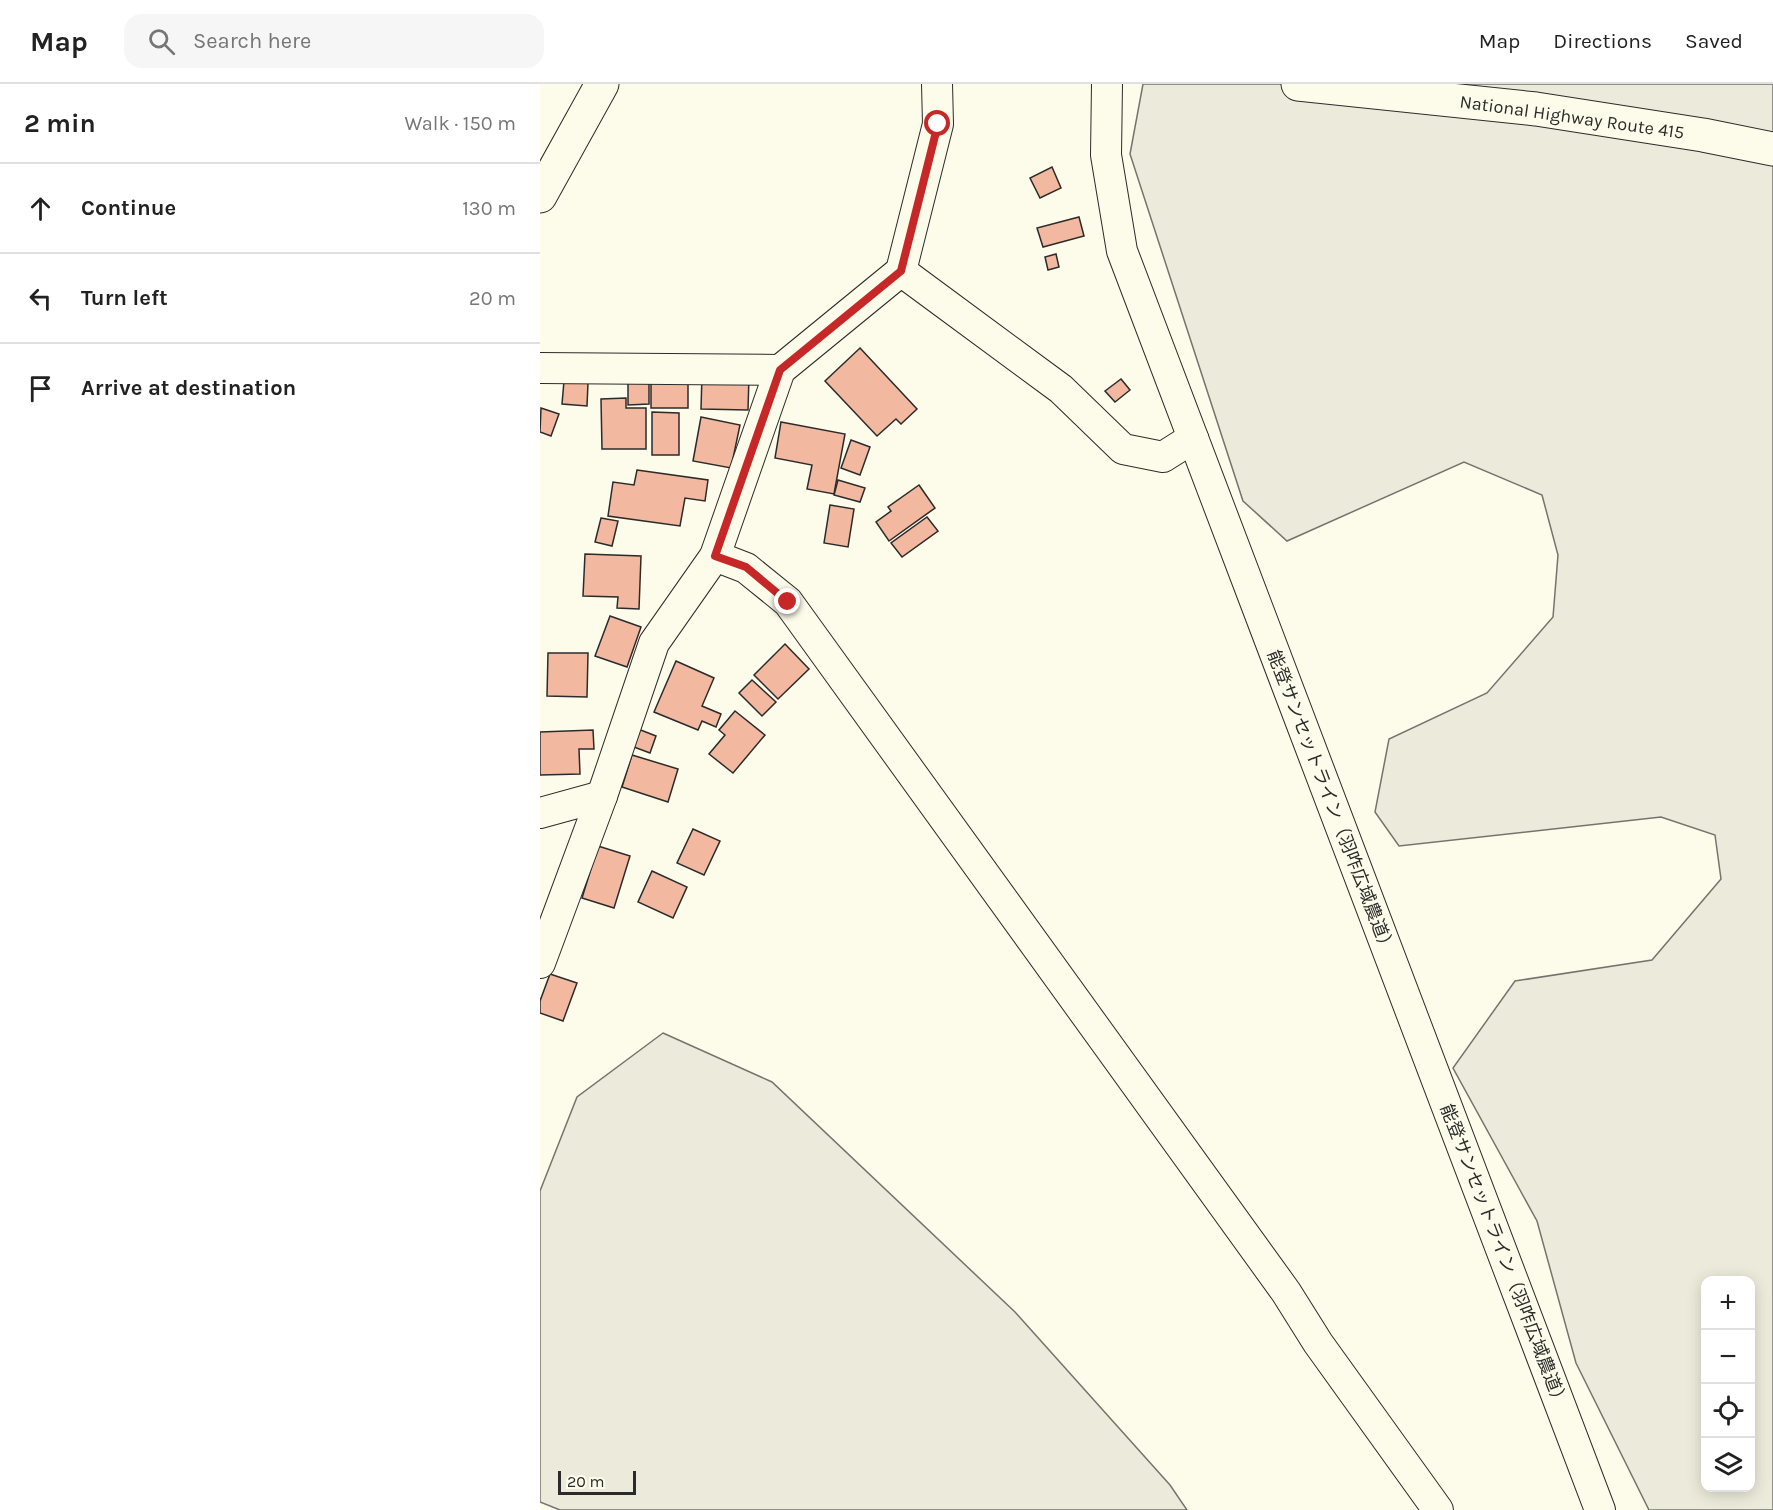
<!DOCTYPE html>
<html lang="en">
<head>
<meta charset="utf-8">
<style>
  body { margin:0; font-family:Karla,"Noto Sans JP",sans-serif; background:#f6f6f6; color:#222 }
  .controls { position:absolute; right:18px; bottom:18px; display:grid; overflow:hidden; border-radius:12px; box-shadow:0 3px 15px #0003 }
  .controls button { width:54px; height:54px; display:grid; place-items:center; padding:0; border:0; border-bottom:2px solid #e0e0e0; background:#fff; color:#222; font:30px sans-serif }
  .scale { position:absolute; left:18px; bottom:15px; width:78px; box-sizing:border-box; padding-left:6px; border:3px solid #2b2b2b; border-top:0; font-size:16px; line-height:21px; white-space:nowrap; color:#2b2b2b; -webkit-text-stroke:4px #fdfbea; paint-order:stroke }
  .stop { position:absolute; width:18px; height:18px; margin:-14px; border:4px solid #c62828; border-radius:50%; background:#fff }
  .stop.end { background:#c62828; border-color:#fff; box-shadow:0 2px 6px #0008 }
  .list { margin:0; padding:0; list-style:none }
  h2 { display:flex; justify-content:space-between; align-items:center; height:78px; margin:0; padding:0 24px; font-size:26px }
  h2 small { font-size:20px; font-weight:400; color:#767676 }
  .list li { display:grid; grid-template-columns:39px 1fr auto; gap:18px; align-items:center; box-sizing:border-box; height:90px; padding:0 24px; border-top:2px solid #e0e0e0 }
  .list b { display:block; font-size:22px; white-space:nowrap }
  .list em { font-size:20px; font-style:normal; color:#767676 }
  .icon { flex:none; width:33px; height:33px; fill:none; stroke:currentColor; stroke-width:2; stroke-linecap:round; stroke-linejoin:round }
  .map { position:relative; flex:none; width:1233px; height:1426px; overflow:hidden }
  header { display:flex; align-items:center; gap:36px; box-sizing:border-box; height:84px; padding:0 30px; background:#fff; border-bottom:2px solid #e0e0e0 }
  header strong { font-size:28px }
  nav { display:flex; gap:33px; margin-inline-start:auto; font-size:21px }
  .search { width:420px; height:54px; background:#f6f6f6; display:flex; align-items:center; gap:15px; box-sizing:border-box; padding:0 21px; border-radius:18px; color:#767676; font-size:22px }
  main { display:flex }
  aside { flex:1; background:#fff }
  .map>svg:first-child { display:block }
  .green { fill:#ecebdb; stroke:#74746e; stroke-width:1.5; fill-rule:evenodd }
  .building { fill:#f2b8a0; stroke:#2b2b2b; stroke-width:1.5 }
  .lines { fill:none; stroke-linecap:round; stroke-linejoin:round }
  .minor-casing { stroke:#2b2b2b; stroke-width:32 }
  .highway-casing { stroke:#2b2b2b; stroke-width:35 }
  .minor { stroke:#fdfbea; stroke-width:30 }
  .highway { stroke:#fdfbea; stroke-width:33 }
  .route { stroke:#c62828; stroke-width:8 }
  .labels { text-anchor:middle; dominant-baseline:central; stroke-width:4.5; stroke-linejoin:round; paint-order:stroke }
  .street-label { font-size:18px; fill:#2b2b2b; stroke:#fdfbea }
</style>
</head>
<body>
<header>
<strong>Map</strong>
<div class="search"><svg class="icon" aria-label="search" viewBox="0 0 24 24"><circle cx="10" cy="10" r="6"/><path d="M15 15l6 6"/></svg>Search here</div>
<nav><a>Map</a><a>Directions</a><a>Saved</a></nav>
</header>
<main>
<aside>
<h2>2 min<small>Walk · 150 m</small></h2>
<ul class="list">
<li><svg class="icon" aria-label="ahead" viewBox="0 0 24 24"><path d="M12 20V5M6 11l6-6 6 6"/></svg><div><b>Continue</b></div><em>130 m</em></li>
<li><svg class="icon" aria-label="left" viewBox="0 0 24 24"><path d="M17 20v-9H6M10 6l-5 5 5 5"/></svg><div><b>Turn left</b></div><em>20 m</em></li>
<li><svg class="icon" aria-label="arrive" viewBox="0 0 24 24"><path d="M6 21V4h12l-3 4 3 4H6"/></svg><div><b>Arrive at destination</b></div></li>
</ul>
</aside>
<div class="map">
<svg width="1233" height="1426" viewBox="0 0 1233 1426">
  <rect width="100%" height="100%" fill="#fdfbea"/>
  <!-- green -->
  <g class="green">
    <path d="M 603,0 L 1233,0 L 1233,1426 L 1109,1426 L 1036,1279 L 997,1137 L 913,984 L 975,897 L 1112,876 L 1181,795 L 1175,751 L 1121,733 L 859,762 L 835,728 L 849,655 L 947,609 L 1013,533 L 1018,471 L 1002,411 L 924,378 L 747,457 L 703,417 L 590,70 ZM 1166,1196 L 1210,1196 L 1210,1404 L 1166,1404 Z"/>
    <path d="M 123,949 L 232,998 L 475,1228 L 630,1401 L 647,1426 L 20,1426 L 0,1418 L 0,1107 L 37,1013 Z"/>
  </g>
  <!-- building -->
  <g class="building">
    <path d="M 512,83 L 521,104 L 500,114 L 490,94 Z"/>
    <path d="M 539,133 L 544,152 L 503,163 L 497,144 Z"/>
    <path d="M 516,170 L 519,183 L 508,186 L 505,173 Z"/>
    <path d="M 320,264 L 377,325 L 361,340 L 356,335 L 337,352 L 285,297 Z"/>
    <path d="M 162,291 L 209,292 L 208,326 L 161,325 Z"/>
    <path d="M 581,295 L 590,306 L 575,318 L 565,307 Z"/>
    <path d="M 24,297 L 48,299 L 47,322 L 22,320 Z"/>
    <path d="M 109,298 L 109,320 L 88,321 L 88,299 Z"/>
    <rect x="111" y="299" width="37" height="25"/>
    <path d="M 86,314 L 86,324 L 106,324 L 106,365 L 62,365 L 61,315 Z"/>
    <path d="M 1,324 L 19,330 L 11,352 L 0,348 Z"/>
    <path d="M 112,328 L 139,329 L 139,371 L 112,371 Z"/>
    <path d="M 161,333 L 200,341 L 191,384 L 153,377 Z"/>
    <path d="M 241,338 L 305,350 L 294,410 L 267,405 L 272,381 L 235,374 Z"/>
    <path d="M 311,356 L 330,363 L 320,391 L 301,384 Z"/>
    <path d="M 97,386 L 168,396 L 165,417 L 145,414 L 140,442 L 68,432 L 73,398 L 94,401 Z"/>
    <path d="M 298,396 L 325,404 L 320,418 L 294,411 Z"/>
    <path d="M 379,401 L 395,424 L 349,457 L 336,438 L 351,427 L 348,423 Z"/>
    <path d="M 290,421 L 314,425 L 308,463 L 284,459 Z"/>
    <path d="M 387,433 L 398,447 L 362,473 L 351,459 Z"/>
    <path d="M 61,434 L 78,437 L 72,462 L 55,458 Z"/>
    <path d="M 45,470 L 101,472 L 99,525 L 77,524 L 78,513 L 43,512 Z"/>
    <path d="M 70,532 L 101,543 L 87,583 L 55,572 Z"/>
    <path d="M 245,560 L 269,585 L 238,615 L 214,591 Z"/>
    <path d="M 8,569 L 48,569 L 47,613 L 7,612 Z"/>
    <path d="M 136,577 L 174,594 L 162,622 L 181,630 L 176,643 L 162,637 L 158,646 L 114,628 Z"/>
    <path d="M 212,596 L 236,618 L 222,632 L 199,609 Z"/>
    <path d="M 195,627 L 225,651 L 193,689 L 169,670 L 185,651 L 179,646 Z"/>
    <path d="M 93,643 L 116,652 L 110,669 L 86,660 Z"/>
    <path d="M 53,646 L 54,665 L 39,665 L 40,690 L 0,691 L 0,648 Z"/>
    <path d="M 92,671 L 138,685 L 128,718 L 82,703 Z"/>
    <path d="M 153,745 L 180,757 L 164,791 L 137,779 Z"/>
    <path d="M 58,762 L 90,772 L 74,824 L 42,814 Z"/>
    <path d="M 112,787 L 147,803 L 133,834 L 98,818 Z"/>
    <path d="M 10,890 L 37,899 L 23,937 L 0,929 L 0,917 Z"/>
  </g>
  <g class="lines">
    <defs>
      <g id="minor">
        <path d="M 567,0 L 566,71 L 582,167 L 1060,1426"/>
        <path d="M 361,187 L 521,305 L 583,365 L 623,373 L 653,354"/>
        <path d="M 0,284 L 240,286"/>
        <path d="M 175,472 L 206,484 L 248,518 L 746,1208 L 778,1259 L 898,1426"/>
        <path d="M 0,729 L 62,712"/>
        <path d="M 0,879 L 62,712 L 114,559 L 175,472 L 240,286 L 361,187 L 398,40 L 397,0"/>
      </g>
      <g id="highway">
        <path d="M 758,0 L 996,25 L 1163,51 L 1233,65"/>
        <path d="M 0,112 L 62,0"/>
      </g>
    </defs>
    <!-- minor casing -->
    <use href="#minor" class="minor-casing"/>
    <!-- highway casing -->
    <use href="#highway" class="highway-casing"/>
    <!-- minor -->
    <use href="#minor" class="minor"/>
    <!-- highway -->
    <use href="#highway" class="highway"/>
  </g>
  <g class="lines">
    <!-- route -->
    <path class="route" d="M 248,518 L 206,483 L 175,472 L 240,286 L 361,187 L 398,40"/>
  </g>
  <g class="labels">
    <!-- street labels -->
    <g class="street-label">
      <text transform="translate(1032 33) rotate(8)">National Highway Route 415</text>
      <text transform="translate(791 718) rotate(69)">能登サンセットライン（羽咋広域農道）</text>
      <text transform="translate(964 1172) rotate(69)">能登サンセットライン（羽咋広域農道）</text>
    </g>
  </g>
</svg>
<div class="controls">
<button>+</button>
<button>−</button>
<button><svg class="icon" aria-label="locate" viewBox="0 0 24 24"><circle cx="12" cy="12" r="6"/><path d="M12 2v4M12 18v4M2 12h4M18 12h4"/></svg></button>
<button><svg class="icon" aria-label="layers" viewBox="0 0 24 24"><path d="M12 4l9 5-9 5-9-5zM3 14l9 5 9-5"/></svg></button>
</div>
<div class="scale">20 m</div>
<div class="stop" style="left:398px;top:40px"></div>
<div class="stop end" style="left:248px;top:518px"></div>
</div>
</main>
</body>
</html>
